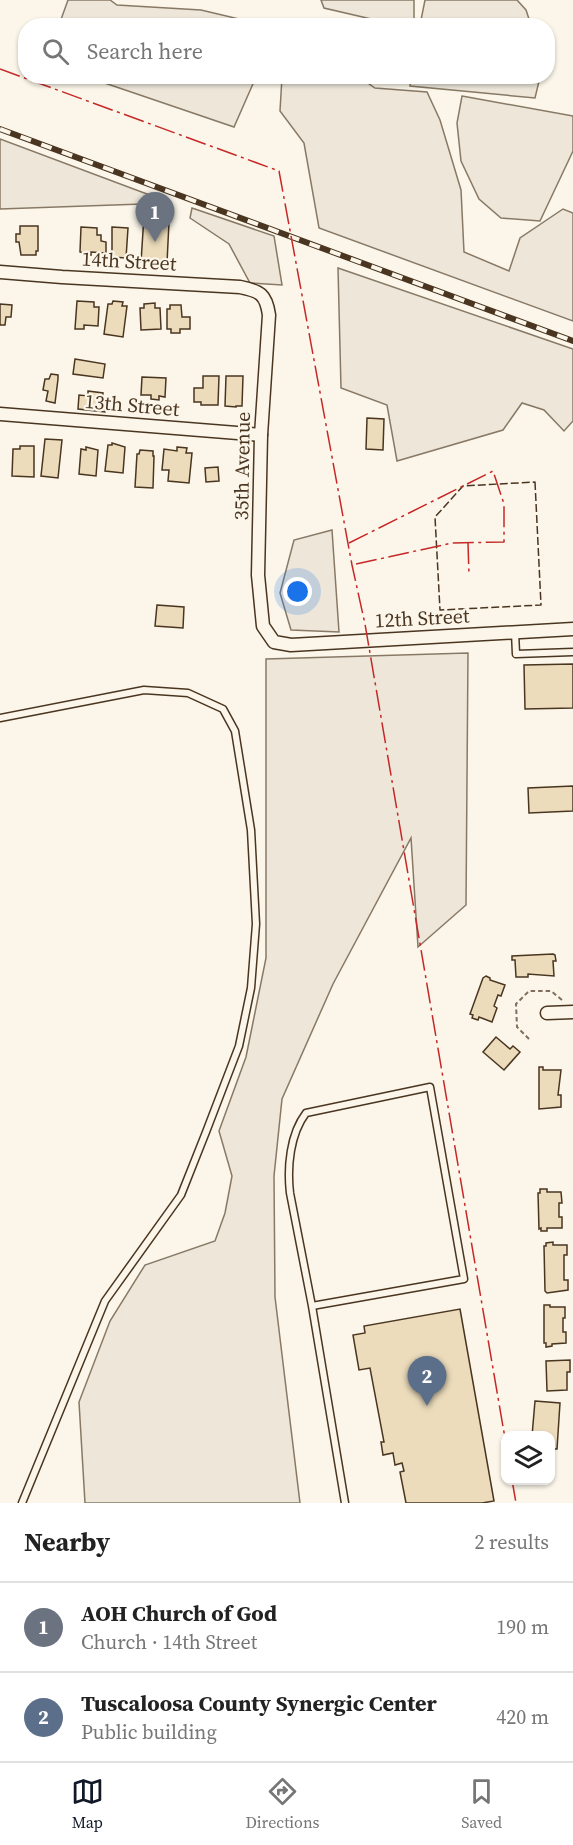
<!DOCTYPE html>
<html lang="en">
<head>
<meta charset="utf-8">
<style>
  body { margin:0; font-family:"Source Serif 4",serif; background:#f2f2f2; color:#222 }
  .controls { position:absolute; right:18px; bottom:18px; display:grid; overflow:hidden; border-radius:12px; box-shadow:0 2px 4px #0004 }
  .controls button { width:54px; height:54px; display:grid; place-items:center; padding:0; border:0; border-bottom:2px solid #e0e0e0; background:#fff; color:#222; font:30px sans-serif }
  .you { position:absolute; left:298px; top:592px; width:21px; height:21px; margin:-15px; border:4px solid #fff; border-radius:50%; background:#1a73e8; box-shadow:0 0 0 9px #1a73e833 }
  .badge { display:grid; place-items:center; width:39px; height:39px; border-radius:50%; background:#111827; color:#fff; font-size:20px; font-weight:700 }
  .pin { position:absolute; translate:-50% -50px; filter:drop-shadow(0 2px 3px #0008) }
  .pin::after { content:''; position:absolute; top:32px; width:21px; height:18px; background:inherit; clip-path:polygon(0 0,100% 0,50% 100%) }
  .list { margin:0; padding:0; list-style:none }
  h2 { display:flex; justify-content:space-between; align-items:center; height:78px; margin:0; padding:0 24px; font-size:26px }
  h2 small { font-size:20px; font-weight:400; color:#767676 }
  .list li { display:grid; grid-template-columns:39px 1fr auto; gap:18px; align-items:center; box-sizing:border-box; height:90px; padding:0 24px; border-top:2px solid #e0e0e0 }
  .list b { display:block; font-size:22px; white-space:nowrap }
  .list p { margin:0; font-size:20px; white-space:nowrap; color:#767676 }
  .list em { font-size:20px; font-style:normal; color:#767676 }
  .icon { flex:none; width:33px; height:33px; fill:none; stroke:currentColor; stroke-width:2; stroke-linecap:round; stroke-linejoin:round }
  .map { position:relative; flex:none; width:573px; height:1503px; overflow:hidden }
  .search { position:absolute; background:#fff; box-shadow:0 2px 4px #0004; left:18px; right:18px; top:18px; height:66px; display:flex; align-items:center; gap:15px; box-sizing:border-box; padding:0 21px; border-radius:24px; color:#767676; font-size:22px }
  .sheet { height:258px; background:#fff }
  nav { display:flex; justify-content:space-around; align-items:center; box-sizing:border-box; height:84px; border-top:2px solid #e0e0e0; background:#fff; font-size:16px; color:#767676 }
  nav a { display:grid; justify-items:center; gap:3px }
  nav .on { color:#111827 }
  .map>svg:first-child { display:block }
  .green { fill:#ede6d9; stroke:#887966; stroke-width:1.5 }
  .building { fill:#ecdcbc; stroke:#4a3520; stroke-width:1.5 }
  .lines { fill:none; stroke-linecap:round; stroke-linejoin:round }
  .service-casing { stroke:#4a3520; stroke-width:9 }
  .minor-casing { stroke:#4a3520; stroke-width:15 }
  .path { stroke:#7f6f5c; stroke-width:2; stroke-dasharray:4.5 3; stroke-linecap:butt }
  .service { stroke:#fbf6e9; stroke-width:6 }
  .minor { stroke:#fbf6e9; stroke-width:12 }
  .rail-casing { stroke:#4a3520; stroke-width:6 }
  .rail { stroke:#fbf6e9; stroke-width:4; stroke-dasharray:11; stroke-linecap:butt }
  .fence { stroke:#4a3520; stroke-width:1.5; stroke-dasharray:8 3; stroke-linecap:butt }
  .power { stroke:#c62828; stroke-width:1.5; stroke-dasharray:21 4.5 3 4.5; stroke-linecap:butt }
  .labels { text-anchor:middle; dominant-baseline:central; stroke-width:4.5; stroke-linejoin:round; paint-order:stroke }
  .street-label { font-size:20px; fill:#4a3520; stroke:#fbf6e9 }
</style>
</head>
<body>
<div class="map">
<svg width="573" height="1503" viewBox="0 0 573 1503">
  <rect width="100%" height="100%" fill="#fbf6e9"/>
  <!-- green -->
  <g class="green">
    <path d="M 68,0 L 110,0 L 117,5 L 201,10 L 256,23 L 257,25 L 59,25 Z"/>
    <path d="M 321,0 L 414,0 L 414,25 L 397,25 L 324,8 Z"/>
    <path d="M 425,0 L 517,0 L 526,10 L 531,25 L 420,25 Z"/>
    <path d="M 87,77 L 256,77 L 234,127 Z"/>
    <path d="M 282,77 L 359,77 L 375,88 L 427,92 L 440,120 L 461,190 L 464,252 L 509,271 L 520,238 L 563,209 L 573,213 L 573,321 L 319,228 L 304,143 L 280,111 Z"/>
    <path d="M 411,77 L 411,76 L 540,77 L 535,98 L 410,86 Z"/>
    <path d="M 462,96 L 573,116 L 573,151 L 540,221 L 501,218 L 479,199 L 461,161 L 457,123 Z"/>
    <path d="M 0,139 L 171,203 L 0,209 Z"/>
    <path d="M 192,208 L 274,236 L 282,285 L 250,283 L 229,244 L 190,218 Z"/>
    <path d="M 338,268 L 573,349 L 573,421 L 564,431 L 544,410 L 522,403 L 503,430 L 397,461 L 387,405 L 341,388 Z"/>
    <path d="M 332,530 L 339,632 L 291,630 L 280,593 L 294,540 Z"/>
    <path d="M 468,653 L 466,905 L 418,947 L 411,838 L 333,984 L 282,1099 L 274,1176 L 275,1297 L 300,1503 L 85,1503 L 79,1402 L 110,1321 L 145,1265 L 215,1241 L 225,1213 L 232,1176 L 219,1131 L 246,1057 L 266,958 L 266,659 Z"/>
  </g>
  <!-- building -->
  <g class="building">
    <path d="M 144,216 L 162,217 L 162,222 L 169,222 L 167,263 L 141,262 Z"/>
    <path d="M 20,226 L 38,226 L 38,251 L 36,251 L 36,255 L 21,255 L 19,242 L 16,242 L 16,234 L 20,234 Z"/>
    <path d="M 81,227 L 97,228 L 97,235 L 101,235 L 101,241 L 106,242 L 106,253 L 91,252 L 91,255 L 80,252 Z"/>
    <path d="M 112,227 L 128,228 L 126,258 L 112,257 Z"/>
    <path d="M 77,301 L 94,302 L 94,307 L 99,307 L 98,326 L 84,325 L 84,329 L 75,329 Z"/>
    <path d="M 113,301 L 123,302 L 122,306 L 127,306 L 123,337 L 104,334 L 108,304 L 112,304 Z"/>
    <path d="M 155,303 L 155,308 L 160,308 L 161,329 L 141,330 L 140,308 L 144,308 L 144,304 Z"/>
    <path d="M 0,304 L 12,305 L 11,317 L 6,317 L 5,325 L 0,325 Z"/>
    <path d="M 170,305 L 181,305 L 182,317 L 190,317 L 190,329 L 180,329 L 180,333 L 171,333 L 171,329 L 167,329 L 167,309 L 170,309 Z"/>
    <path d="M 75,359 L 105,364 L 103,378 L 73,374 Z"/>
    <path d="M 51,374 L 58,375 L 58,379 L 55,403 L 46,401 L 48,391 L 43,390 L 45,379 L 49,379 Z"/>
    <path d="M 203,376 L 219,376 L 218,405 L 201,405 L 201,402 L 194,402 L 194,388 L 203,388 Z"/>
    <path d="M 226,376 L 243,376 L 242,406 L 236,406 L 236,407 L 225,406 Z"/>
    <path d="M 142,377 L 166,378 L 165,397 L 159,396 L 159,400 L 151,399 L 151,395 L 141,395 Z"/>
    <path d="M 88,391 L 103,393 L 102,403 L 106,403 L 105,412 L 78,409 L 79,395 L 88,396 Z"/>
    <path d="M 367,418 L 384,419 L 383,450 L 366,449 Z"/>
    <path d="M 45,439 L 62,440 L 58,478 L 41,476 Z"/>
    <path d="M 112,443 L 125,447 L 123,473 L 105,471 L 108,445 L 112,445 Z"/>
    <path d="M 20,446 L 34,446 L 34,477 L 12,476 L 13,449 L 20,449 Z"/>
    <path d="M 86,447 L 98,450 L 96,476 L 79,474 L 81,449 L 86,450 Z"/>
    <path d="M 177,447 L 187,448 L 186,453 L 192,453 L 189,483 L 168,481 L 169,470 L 162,470 L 164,449 L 177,451 Z"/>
    <path d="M 140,450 L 153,451 L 153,456 L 154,456 L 153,488 L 135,487 L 137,454 L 139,454 Z"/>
    <path d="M 218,467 L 219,481 L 206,482 L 205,468 Z"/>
    <path d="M 157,605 L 184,607 L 183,628 L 155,626 Z"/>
    <path d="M 573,664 L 573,708 L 525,709 L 524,665 Z"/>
    <path d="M 573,786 L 573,811 L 529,813 L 528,788 Z"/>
    <path d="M 553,954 L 555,955 L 556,961 L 553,961 L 554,976 L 528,974 L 528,977 L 516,977 L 515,960 L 512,960 L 512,956 Z"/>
    <path d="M 486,976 L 490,978 L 490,980 L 505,985 L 501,996 L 498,995 L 494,1006 L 497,1008 L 492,1022 L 479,1017 L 478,1020 L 472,1018 L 473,1015 L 470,1014 L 483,978 Z"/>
    <path d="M 496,1037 L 510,1049 L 513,1046 L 520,1052 L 504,1070 L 483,1052 Z"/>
    <path d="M 539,1067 L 543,1067 L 543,1070 L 561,1070 L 558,1095 L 561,1095 L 561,1107 L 539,1109 Z"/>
    <path d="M 540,1189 L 547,1189 L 547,1192 L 561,1192 L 562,1203 L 559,1203 L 559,1217 L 562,1217 L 562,1228 L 547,1228 L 547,1231 L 541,1231 L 541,1228 L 539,1229 L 538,1193 L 540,1193 Z"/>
    <path d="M 553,1242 L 553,1245 L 567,1245 L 567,1255 L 564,1255 L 564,1280 L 568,1280 L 568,1290 L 547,1293 L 545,1291 L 544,1246 L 546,1246 L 546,1243 Z"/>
    <path d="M 544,1305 L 550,1305 L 550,1307 L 565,1307 L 565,1318 L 563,1318 L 563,1332 L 566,1332 L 566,1343 L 552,1344 L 552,1346 L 546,1347 L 546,1343 L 544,1343 Z"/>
    <path d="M 460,1309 L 494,1501 L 482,1503 L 406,1503 L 400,1472 L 404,1471 L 402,1463 L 395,1465 L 393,1453 L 383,1455 L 381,1442 L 384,1442 L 370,1368 L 359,1370 L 353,1335 L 365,1333 L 364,1326 Z"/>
    <path d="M 570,1360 L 570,1372 L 567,1372 L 567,1390 L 547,1391 L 546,1361 Z"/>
    <path d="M 535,1401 L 560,1403 L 557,1449 L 550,1449 L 550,1436 L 532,1436 Z"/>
  </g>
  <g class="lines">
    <defs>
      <g id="service">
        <path d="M 515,632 L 516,654 L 573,652"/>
        <path d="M 0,718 L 144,690 L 188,693 L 223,709 L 235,731 L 251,830 L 256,924 L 251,988 L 239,1046 L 206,1132 L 181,1195 L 105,1301 L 22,1503"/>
        <path d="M 312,1306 L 464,1279 L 430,1087 L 306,1113 C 290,1134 287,1167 290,1193 L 312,1306 L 345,1503"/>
      </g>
      <g id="minor">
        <path d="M 0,272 L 62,277 L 240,287 C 260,291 266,294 269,315 L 261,435 L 258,575 L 263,626 L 274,642 L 291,645 L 573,629"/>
        <path d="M 0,414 L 261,435"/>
        <path d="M 547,1013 L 573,1012"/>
      </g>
    </defs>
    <!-- service casing -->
    <use href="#service" class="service-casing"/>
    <!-- minor casing -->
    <use href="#minor" class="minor-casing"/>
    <!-- path -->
    <path class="path" d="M 529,1039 L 517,1027 L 516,1004 L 529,991 L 551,991 L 562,1000"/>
    <!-- service -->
    <use href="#service" class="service"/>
    <!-- minor -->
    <use href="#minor" class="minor"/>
    <defs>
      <path id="rail" d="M 0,129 L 573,341"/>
    </defs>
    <!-- rail casing -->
    <use href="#rail" class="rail-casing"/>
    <!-- rail -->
    <use href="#rail" class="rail"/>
    <!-- fence -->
    <path class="fence" d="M 535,482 L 541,605 L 440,610 L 435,517 L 463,486 Z"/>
    <!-- power -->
    <g class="power">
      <path d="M 0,69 L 279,171 L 352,565 L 365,624 L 506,1444"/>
      <path d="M 349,543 L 493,471 L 504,504 L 504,542 L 452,543 L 352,565"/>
      <path d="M 468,543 L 469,575"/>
      <path d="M 512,1480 L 516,1503"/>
    </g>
  </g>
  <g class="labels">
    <!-- street labels -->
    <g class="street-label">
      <text transform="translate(129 261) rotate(3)">14th Street</text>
      <text transform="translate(132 405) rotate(5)">13th Street</text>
      <text transform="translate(242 466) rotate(-89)">35th Avenue</text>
      <text transform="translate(422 618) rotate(-3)">12th Street</text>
    </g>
  </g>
</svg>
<div class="controls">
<button><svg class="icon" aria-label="layers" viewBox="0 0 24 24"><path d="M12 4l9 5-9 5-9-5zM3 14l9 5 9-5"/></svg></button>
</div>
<div class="you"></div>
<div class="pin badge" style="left:155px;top:242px;background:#6b7280">1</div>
<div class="pin badge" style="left:427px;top:1406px;background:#5c6f8a">2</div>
<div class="search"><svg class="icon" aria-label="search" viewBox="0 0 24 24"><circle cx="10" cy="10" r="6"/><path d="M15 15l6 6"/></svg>Search here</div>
</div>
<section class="sheet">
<h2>Nearby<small>2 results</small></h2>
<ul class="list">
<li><span class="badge" style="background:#6b7280">1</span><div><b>AOH Church of God</b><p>Church · 14th Street</p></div><em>190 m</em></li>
<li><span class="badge" style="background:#5c6f8a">2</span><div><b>Tuscaloosa County Synergic Center</b><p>Public building</p></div><em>420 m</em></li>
</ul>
</section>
<nav>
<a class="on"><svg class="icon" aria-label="map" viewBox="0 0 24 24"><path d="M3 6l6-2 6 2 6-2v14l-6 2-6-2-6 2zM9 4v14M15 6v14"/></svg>Map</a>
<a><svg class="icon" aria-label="directions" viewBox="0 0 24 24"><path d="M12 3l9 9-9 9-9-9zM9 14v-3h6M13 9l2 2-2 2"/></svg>Directions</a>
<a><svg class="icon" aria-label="saved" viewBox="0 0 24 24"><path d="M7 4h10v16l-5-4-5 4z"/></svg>Saved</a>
</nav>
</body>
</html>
